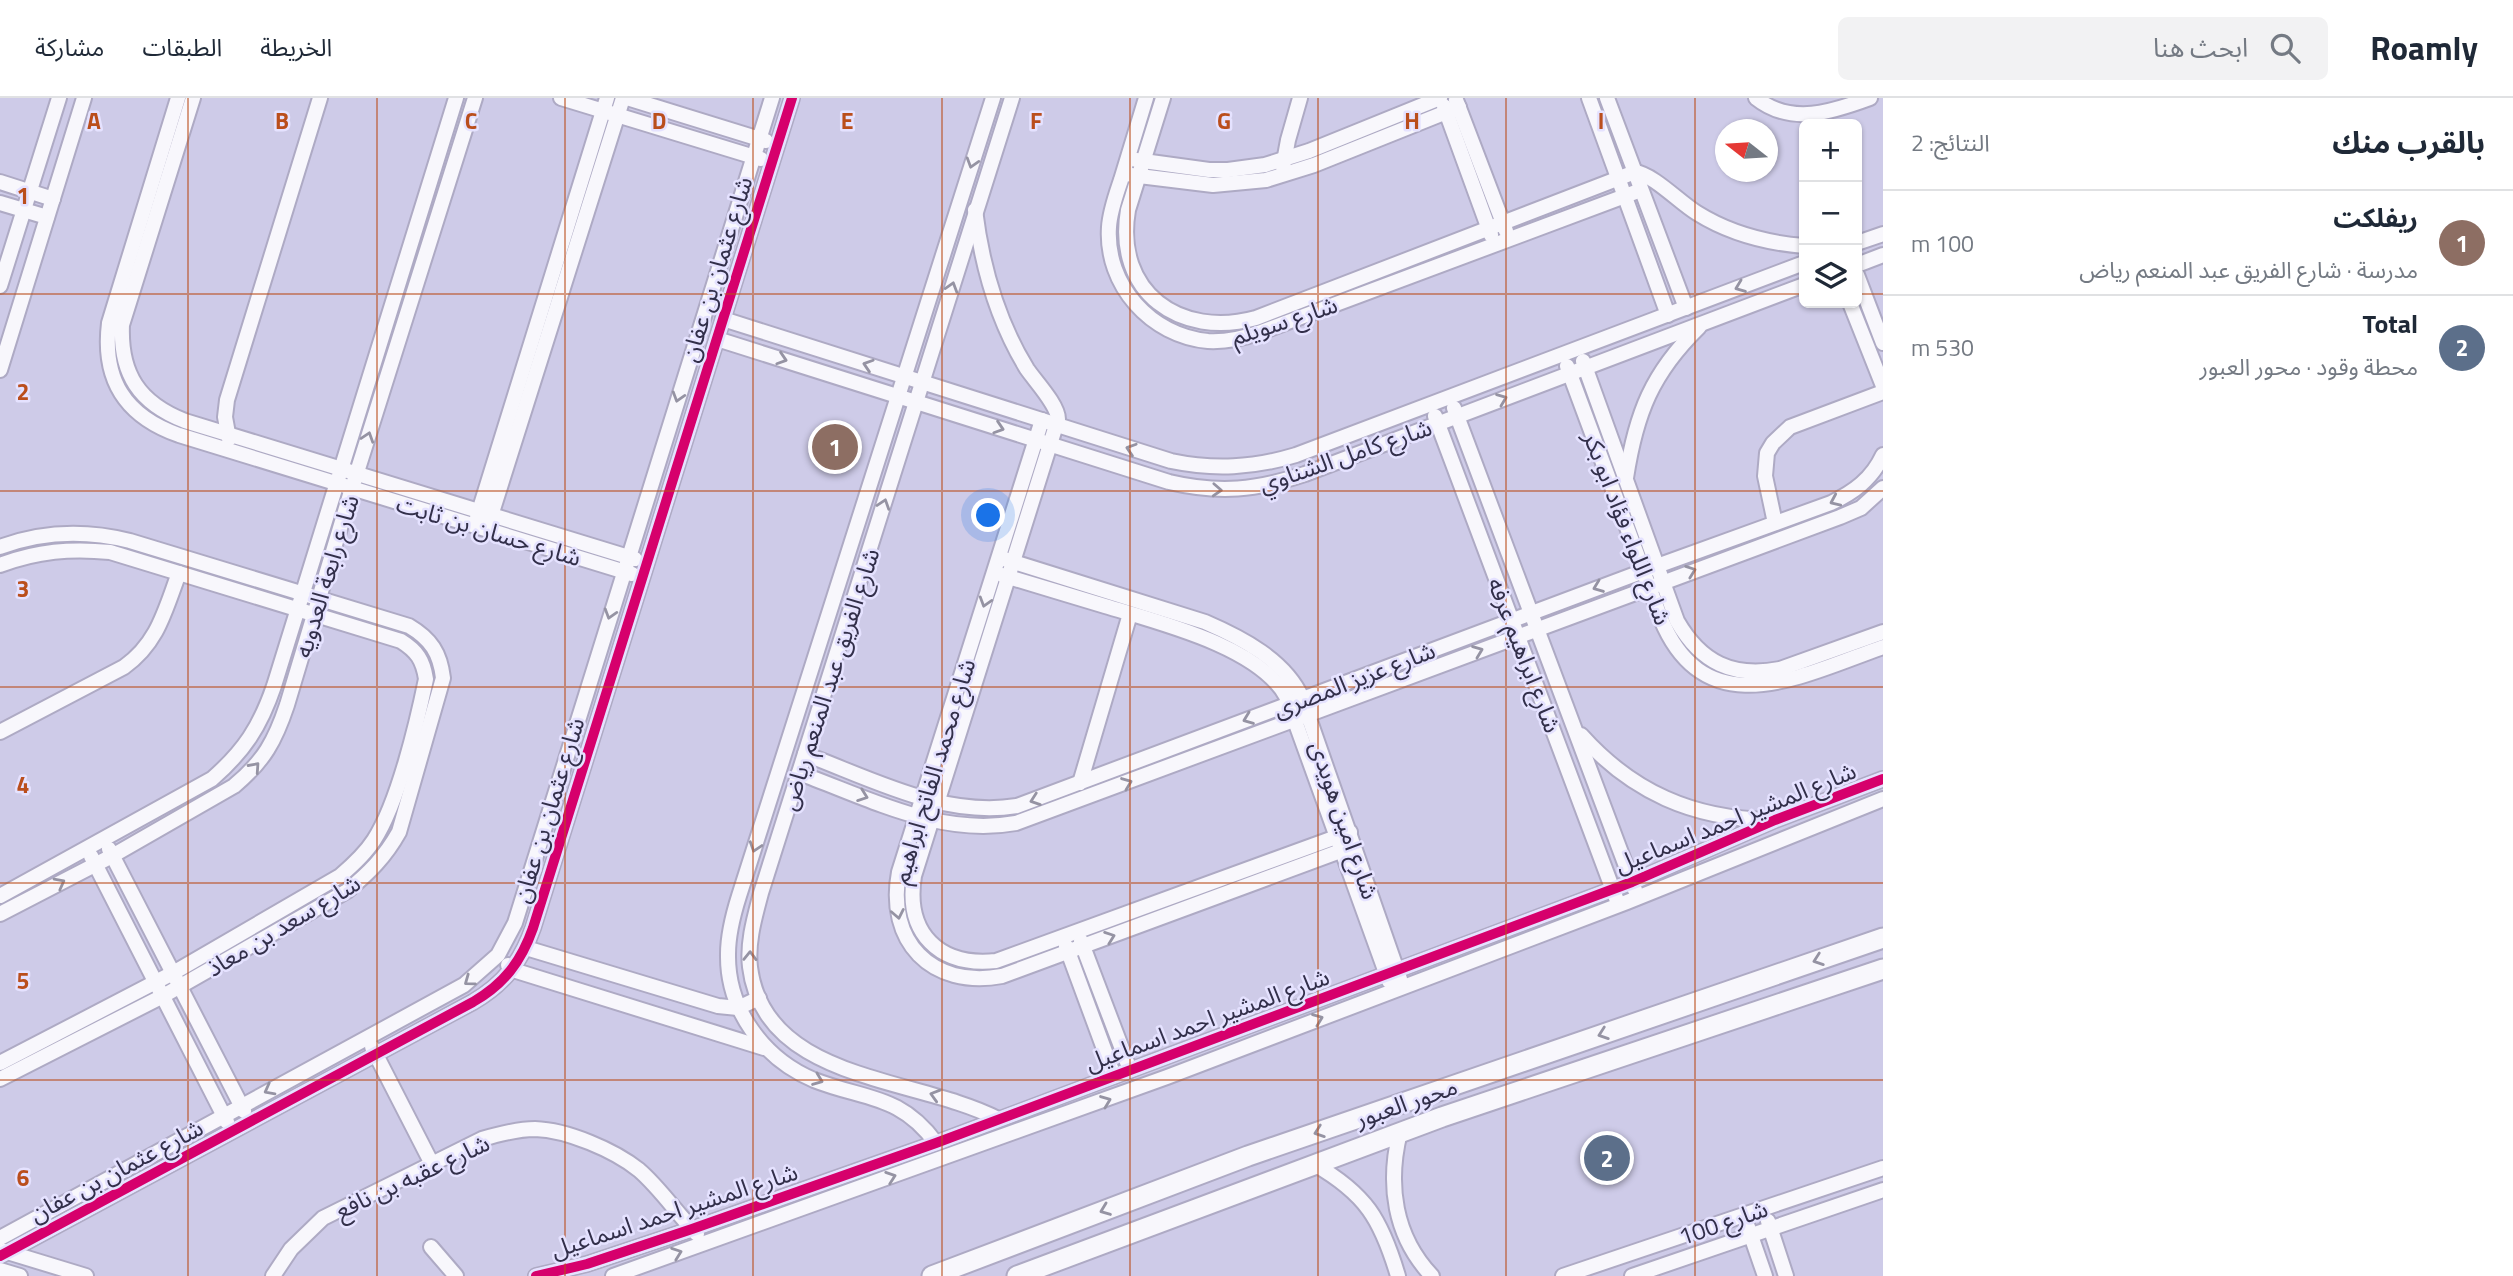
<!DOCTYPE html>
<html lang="ar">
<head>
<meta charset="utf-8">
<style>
  body { margin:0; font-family:"Titillium Web","Noto Sans Arabic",sans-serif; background:#f2f2f3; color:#1f2937; direction:rtl }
  .controls { position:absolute; right:21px; top:21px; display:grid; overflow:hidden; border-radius:10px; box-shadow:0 2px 5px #0004 }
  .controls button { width:63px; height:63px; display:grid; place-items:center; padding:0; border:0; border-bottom:2px solid #e0e1e3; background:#fff; color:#1f2937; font:35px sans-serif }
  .compass { position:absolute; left:1715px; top:21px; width:63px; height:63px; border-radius:50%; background:#fff; box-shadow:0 2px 5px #0004; rotate:287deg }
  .you { position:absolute; left:989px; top:418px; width:24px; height:24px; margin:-18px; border:5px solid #fff; border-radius:50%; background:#1a73e8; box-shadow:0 0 0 10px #1a73e833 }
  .badge { display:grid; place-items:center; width:46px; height:46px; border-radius:50%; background:#db2777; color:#fff; font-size:23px; font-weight:700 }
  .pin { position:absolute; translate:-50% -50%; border:4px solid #fff; box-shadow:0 2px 7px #0006 }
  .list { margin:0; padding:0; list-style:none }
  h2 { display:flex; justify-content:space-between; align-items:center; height:91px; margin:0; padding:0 28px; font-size:30px }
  h2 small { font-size:23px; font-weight:400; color:#747a83 }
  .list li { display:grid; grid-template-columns:46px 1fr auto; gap:21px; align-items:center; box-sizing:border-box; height:105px; padding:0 28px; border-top:2px solid #e0e1e3 }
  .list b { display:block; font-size:26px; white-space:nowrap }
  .list p { margin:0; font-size:23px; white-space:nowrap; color:#747a83 }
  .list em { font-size:23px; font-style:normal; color:#747a83 }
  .icon { flex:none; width:38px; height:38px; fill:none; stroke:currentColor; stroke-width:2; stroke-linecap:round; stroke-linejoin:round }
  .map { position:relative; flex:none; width:1883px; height:1178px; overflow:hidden; direction:ltr }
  header { display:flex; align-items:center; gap:42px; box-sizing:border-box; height:98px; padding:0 35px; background:#fff; border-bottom:2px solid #e0e1e3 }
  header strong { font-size:33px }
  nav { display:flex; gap:38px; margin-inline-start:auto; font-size:24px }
  .search { width:490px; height:63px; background:#f2f2f3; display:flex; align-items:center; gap:18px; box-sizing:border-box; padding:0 24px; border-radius:10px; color:#747a83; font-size:26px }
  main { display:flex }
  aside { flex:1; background:#fff }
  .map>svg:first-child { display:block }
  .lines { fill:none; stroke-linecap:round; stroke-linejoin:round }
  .minor-casing { stroke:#aeaac4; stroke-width:18 }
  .highway-casing { stroke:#aeaac4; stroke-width:23 }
  .minor { stroke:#f8f7fc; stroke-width:14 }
  .highway { stroke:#f8f7fc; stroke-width:19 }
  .cycleway-casing { stroke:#e5e2ff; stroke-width:15 }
  .cycleway { stroke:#d6006c; stroke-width:10 }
  .oneway { stroke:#9593a3 }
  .grid { fill:none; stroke:#ba4e1c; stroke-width:2; stroke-opacity:0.55 }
  .labels { text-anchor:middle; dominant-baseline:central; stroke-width:5; stroke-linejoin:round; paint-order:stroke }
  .street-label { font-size:24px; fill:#322f4a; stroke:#e5e2ff }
  .grid-label { font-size:23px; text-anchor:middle; font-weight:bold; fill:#ba4e1c; stroke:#e5e2ff; stroke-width:5; stroke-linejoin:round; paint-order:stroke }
</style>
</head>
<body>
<header>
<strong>Roamly</strong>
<div class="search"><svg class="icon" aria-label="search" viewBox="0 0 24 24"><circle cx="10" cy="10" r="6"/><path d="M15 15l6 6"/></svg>ابحث هنا</div>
<nav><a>الخريطة</a><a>الطبقات</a><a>مشاركة</a></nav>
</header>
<main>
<aside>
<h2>بالقرب منك<small>النتائج: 2</small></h2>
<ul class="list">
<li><span class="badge" style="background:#8d6e63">1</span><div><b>ريفلكت</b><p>مدرسة · شارع الفريق عبد المنعم رياض</p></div><em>100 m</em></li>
<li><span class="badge" style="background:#5c6f8a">2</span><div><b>Total</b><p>محطة وقود · محور العبور</p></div><em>530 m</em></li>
</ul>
</aside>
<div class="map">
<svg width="1883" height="1178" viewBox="0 0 1883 1178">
  <rect width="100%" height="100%" fill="#cecbe8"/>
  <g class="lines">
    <defs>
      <g id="minor">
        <path d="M 178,0 L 109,225 C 102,282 125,318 179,337 L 632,476"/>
        <path d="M 193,0 L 122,227 C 120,276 139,305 185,323 L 635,461"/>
        <path d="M 561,0 L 761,61"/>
        <path d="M 627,0 L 766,43"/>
        <path d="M 1146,0 C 1138,27 1129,55 1121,82 C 1116,97 1110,113 1109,129 C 1105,187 1151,238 1208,243 C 1227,244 1244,240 1261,234 L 1641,92"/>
        <path d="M 1163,0 L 1128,112 C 1114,194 1180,241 1256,220 L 1635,74 C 1654,77 1679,104 1697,115 C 1729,135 1767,145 1804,148"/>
        <path d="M 1589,0 L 1668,217"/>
        <path d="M 1607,0 L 1686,210"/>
        <path d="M 1756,0 C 1791,28 1832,14 1870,0"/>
        <path d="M 1456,2 L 1506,133"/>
        <path d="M 1444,8 L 1491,137"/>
        <path d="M 1136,62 L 1209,72 L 1228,72 L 1265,67 L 1309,53 L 1440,0"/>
        <path d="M 1283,69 L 1288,42 L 1300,0"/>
        <path d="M 1131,77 L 1213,87 L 1266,82 L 1314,67 L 1459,9"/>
        <path d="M 0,84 L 53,101"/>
        <path d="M 0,105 L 47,119"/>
        <path d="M 975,112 C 982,169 997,222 1027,271 C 1036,284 1058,307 1058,321 L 914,778 C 905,835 939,869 996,863 L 1350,734"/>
        <path d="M 1857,145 L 1883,136"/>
        <path d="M 1857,167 L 1883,157"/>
        <path d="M 1857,177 L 1883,245"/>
        <path d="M 0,188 L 59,0"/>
        <path d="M 1850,205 L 1883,288"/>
        <path d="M 723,221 L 1171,363 C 1214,372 1253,370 1296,357 L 1804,165"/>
        <path d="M 717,241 L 1169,384 C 1220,396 1256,392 1305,376 L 1804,187"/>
        <path d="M 1583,263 L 1677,523 C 1701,565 1733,580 1780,571 L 1883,534"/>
        <path d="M 1567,268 L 1661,521 C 1706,630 1803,577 1883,549"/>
        <path d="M 0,272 L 84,0"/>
        <path d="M 1454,310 L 1635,792"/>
        <path d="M 1435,318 L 1616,800"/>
        <path d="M 1042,322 L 899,774 C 886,843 931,891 1002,878 L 1354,748"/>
        <path d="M 229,341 L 225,319 L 227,302 L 320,0"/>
        <path d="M 1626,380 C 1636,315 1652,275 1699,229"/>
        <path d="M 477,420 L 607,0"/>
        <path d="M 489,424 L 623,0"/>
        <path d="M 1775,425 L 1765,378 L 1767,355 L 1773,345 L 1790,329 L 1883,294"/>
        <path d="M 0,449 C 43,433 86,432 130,443 L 409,528 C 431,541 440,555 443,580 L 399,734 C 385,759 369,775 347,793 L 163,898 L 0,981"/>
        <path d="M 1004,461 L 1205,524 C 1242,540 1285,562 1302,600 L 1400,881"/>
        <path d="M 0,467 C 37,453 71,450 110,454 L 401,543 C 417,553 423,562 426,581 C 417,625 398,705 374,742 C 365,756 353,767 340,778 L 173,875 L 0,965"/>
        <path d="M 1002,477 C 1036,487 1071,498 1105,508 C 1157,524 1258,548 1286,598 L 1389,883"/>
        <path d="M 0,634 L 124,569 C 158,545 165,512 179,475"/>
        <path d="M 1581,637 C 1632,694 1693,721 1770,722"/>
        <path d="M 805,656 C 872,681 944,720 1017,708 L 1657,468 L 1831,405 C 1854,394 1872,381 1883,357"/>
        <path d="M 799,675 C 868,700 940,739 1016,725 L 1840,419 L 1861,410 L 1883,390"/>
        <path d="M 1080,685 L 1130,516"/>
        <path d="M 109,751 L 244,1013"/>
        <path d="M 91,758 L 227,1024"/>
        <path d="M 0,798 L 212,681 C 244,653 260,629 274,588 L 456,0"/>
        <path d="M 0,816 L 112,758 L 234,688 C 264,663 275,643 287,607 L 352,390 L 475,0"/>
        <path d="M 1081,843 L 1130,972"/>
        <path d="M 1066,848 L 1114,978"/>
        <path d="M 526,850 L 718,908 L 738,910 L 759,900"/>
        <path d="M 508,867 L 513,872 L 764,950"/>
        <path d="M 372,949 L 432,1066"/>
        <path d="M 998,1021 C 918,979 764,984 750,869 C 747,844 755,818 761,795 L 1012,0"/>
        <path d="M 1400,1034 C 1387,1086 1394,1138 1432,1178"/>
        <path d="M 936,1045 C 900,996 865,1002 814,982 C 764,961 727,912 728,856 C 728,836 733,817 739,798 L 993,0"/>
        <path d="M 1314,1066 C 1366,1096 1381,1121 1398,1178"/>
        <path d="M 1768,1123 L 1786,1178"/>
        <path d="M 1748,1129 L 1765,1178"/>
        <path d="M 0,1140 L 464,887 L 498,857 L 515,825 L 772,0"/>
        <path d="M 431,1149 L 456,1178"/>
        <path d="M 4,1153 L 86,1178"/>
        <path d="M 0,1158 L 473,904 C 504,886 521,864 533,830 L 792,0"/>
        <path d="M 0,1172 L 20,1178"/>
        <path d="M 273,1178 L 291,1151 L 323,1120 L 482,1041 C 499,1036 517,1031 535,1031 C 567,1032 614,1052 639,1072 C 661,1091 677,1116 697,1136"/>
        <path d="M 536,1178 L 587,1166 L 692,1131 L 936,1045 L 1632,784 L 1775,722 L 1883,681"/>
        <path d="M 613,1178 L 1167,979 L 1627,804 L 1883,701"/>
        <path d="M 1563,1178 L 1883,1070"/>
        <path d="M 1632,1178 L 1883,1092"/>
      </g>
      <g id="highway">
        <path d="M 932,1178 L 1248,1058 L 1883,840"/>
        <path d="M 1017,1178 L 1442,1019 L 1883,871"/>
      </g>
    </defs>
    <!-- minor casing -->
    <use href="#minor" class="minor-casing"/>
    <!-- highway casing -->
    <use href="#highway" class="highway-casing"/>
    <!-- minor -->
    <use href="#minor" class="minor"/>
    <!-- highway -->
    <use href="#highway" class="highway"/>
    <defs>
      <g id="cycleway">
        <path d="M 0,1158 L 473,904 C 504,886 521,864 533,830 L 792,0"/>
        <path d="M 536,1178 L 587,1166 L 692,1131 L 936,1045 L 1632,784 L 1775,722 L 1883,681"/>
      </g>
    </defs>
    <!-- cycleway casing -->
    <use href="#cycleway" class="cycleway-casing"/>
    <!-- cycleway -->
    <use href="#cycleway" class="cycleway"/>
  </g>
  <!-- one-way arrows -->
  <defs><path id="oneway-chevron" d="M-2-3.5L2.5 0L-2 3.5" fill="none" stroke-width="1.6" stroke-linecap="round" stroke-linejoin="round" transform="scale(1.75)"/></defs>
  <g class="oneway">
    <use href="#oneway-chevron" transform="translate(972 65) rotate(107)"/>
    <use href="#oneway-chevron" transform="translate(952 189) rotate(-73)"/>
    <use href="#oneway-chevron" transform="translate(1740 189) rotate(159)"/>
    <use href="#oneway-chevron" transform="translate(782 261) rotate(18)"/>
    <use href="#oneway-chevron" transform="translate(868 267) rotate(-162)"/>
    <use href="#oneway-chevron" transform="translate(678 299) rotate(107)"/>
    <use href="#oneway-chevron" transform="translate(1502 301) rotate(-21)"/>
    <use href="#oneway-chevron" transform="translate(999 330) rotate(18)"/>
    <use href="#oneway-chevron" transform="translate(368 339) rotate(-72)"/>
    <use href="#oneway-chevron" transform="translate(1131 351) rotate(-162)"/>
    <use href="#oneway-chevron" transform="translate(1217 392) rotate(3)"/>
    <use href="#oneway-chevron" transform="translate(1835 403) rotate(156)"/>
    <use href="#oneway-chevron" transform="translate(884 406) rotate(-72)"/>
    <use href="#oneway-chevron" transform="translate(1691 473) rotate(-20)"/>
    <use href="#oneway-chevron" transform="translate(1598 489) rotate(159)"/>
    <use href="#oneway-chevron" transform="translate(985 504) rotate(107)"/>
    <use href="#oneway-chevron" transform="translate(610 516) rotate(107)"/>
    <use href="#oneway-chevron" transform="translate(1478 553) rotate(-21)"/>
    <use href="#oneway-chevron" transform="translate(1248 621) rotate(159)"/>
    <use href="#oneway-chevron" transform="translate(255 669) rotate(-48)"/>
    <use href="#oneway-chevron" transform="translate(1127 685) rotate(-21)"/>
    <use href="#oneway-chevron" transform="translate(863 698) rotate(20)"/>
    <use href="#oneway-chevron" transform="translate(1035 702) rotate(161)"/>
    <use href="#oneway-chevron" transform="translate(755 749) rotate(108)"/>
    <use href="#oneway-chevron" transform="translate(60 785) rotate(-28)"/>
    <use href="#oneway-chevron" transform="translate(898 816) rotate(79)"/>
    <use href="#oneway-chevron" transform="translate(1110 839) rotate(-20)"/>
    <use href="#oneway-chevron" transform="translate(750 858) rotate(-89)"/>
    <use href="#oneway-chevron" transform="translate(1818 862) rotate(161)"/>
    <use href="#oneway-chevron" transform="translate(469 883) rotate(144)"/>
    <use href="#oneway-chevron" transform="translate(1318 921) rotate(-21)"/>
    <use href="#oneway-chevron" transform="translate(1603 936) rotate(161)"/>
    <use href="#oneway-chevron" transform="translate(818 982) rotate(21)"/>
    <use href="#oneway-chevron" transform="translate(269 992) rotate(152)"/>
    <use href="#oneway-chevron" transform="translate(935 997) rotate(-164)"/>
    <use href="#oneway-chevron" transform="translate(1106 1003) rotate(-21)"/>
    <use href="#oneway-chevron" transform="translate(1319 1034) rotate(161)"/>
    <use href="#oneway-chevron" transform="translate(891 1079) rotate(-19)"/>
    <use href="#oneway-chevron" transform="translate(1105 1112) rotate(159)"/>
    <use href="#oneway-chevron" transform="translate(677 1155) rotate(-20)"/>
  </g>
  <!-- grid -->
  <path class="grid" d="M 188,0 L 188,1178M 377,0 L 377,1178M 565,0 L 565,1178M 753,0 L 753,1178M 942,0 L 942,1178M 1130,0 L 1130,1178M 1318,0 L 1318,1178M 1506,0 L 1506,1178M 1695,0 L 1695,1178M 0,196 L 1804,196M 1857,196 L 1883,196M 0,393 L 1883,393M 0,589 L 1883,589M 0,785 L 1883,785M 0,982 L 1883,982"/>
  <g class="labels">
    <!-- street labels -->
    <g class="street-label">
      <text transform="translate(716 171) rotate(-73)">شارع عثمان بن عفان</text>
      <text transform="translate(1284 222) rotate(-18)">شارع سويلم</text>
      <text transform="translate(1345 357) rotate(-19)">شارع كامل الشناوي</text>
      <text transform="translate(1628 430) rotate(69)">شارع اللواء فؤاد ابو بكر</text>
      <text transform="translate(489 432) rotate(17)">شارع حسان بن ثابت</text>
      <text transform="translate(326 478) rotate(-73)">شارع رابعة العدويه</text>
      <text transform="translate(1525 557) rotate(69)">شارع ابراهيم عرفه</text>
      <text transform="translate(829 581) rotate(-72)">شارع الفريق عبد المنعم رياض</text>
      <text transform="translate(1354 581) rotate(-21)">شارع عزيز المصرى</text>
      <text transform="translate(933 673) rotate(-73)">شارع محمد الفاتح ابراهيم</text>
      <text transform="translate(548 712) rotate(-73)">شارع عثمان بن عفان</text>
      <text transform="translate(1735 719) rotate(-22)">شارع المشير احمد اسماعيل</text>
      <text transform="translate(1345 722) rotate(71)">شارع امين هويدى</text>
      <text transform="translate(283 827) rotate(-31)">شارع سعد بن معاذ</text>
      <text transform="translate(1207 921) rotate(-20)">شارع المشير احمد اسماعيل</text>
      <text transform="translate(1406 1004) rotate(-19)">محور العبور</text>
      <text transform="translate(116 1072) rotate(-28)">شارع عثمان بن عفان</text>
      <text transform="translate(412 1078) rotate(-25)">شارع عقبه بن نافع</text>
      <text transform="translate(674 1112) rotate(-18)">شارع المشير احمد اسماعيل</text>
      <text transform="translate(1723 1124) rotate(-19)">شارع 100</text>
    </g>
  </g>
  <g class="grid-label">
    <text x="94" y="31">A</text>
    <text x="282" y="31">B</text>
    <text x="471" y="31">C</text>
    <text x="659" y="31">D</text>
    <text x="847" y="31">E</text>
    <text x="1036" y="31">F</text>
    <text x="1224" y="31">G</text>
    <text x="1412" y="31">H</text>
    <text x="1601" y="31">I</text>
    <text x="23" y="106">1</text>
    <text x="23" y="302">2</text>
    <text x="23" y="499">3</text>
    <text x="23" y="695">4</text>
    <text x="23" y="891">5</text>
    <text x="23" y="1088">6</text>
  </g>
</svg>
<div class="controls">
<button>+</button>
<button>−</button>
<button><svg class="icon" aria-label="layers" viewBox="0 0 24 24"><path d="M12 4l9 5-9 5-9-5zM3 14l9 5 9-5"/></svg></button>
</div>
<svg class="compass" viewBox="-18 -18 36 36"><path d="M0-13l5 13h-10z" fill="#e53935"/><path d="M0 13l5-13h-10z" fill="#747a83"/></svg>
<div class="you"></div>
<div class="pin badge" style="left:835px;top:349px;background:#8d6e63">1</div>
<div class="pin badge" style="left:1607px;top:1060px;background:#5c6f8a">2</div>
</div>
</main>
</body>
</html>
